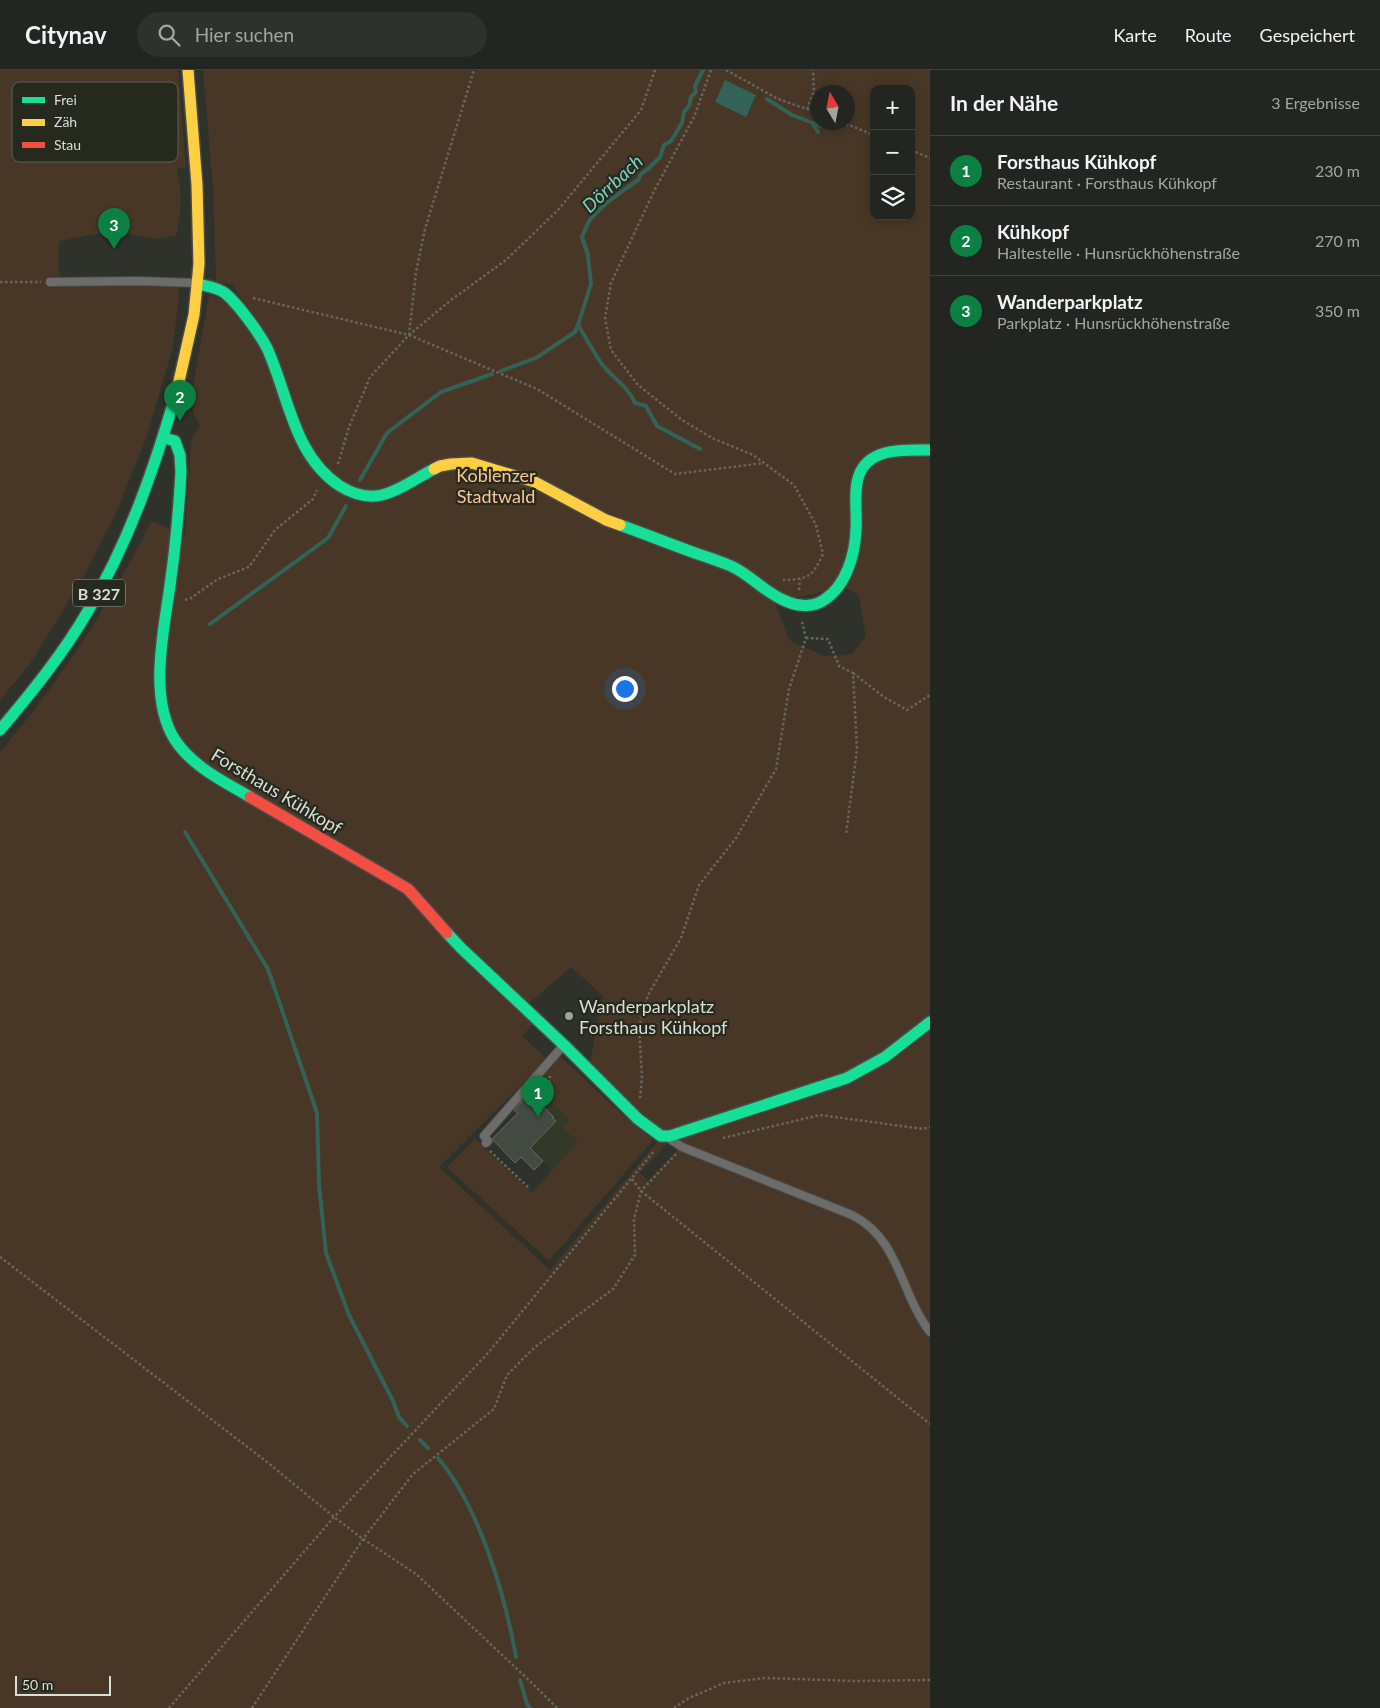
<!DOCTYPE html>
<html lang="de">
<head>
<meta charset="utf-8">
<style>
  body { margin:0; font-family:Lato,sans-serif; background:#2f312d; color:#f1f3f6 }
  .controls { position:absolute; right:15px; top:15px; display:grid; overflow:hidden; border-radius:10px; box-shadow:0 2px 12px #0003 }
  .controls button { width:45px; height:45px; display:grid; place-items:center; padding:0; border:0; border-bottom:1px solid #40423e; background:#232520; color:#f1f3f6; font:25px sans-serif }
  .compass { position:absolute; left:810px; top:15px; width:45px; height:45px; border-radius:50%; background:#232520; box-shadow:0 2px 12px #0003; rotate:350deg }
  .scale { position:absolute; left:15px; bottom:12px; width:96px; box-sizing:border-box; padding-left:5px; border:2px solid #dbded6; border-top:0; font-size:14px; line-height:18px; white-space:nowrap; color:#dbded6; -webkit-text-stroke:4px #262a1e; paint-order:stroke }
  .you { position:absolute; left:624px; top:618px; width:18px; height:18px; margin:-12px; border:4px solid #fff; border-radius:50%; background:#1a73e8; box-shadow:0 0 0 8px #1a73e833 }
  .badge { display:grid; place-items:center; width:32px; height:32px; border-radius:50%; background:#0b8043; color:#fff; font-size:16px; font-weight:700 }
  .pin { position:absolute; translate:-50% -41px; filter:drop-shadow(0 1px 2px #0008) }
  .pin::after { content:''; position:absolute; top:26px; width:18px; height:15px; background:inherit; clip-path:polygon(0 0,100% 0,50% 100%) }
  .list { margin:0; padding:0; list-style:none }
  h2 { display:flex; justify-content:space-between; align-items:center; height:65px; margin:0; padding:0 20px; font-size:21px }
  h2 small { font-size:16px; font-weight:400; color:#a3a5a5 }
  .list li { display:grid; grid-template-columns:32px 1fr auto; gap:15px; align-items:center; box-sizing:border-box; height:70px; padding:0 20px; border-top:1px solid #40423e }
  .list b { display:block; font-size:19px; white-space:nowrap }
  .list p { margin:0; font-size:16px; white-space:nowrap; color:#a3a5a5 }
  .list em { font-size:16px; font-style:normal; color:#a3a5a5 }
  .icon { flex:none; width:28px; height:28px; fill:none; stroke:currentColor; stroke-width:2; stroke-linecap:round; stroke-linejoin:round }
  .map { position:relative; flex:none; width:930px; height:1638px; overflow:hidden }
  header { display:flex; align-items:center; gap:30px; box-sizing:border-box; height:70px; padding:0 25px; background:#232520; border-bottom:1px solid #40423e }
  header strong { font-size:24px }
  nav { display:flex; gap:28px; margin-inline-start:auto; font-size:18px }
  .search { width:350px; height:45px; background:#2f312d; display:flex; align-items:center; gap:12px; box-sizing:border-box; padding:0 18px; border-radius:28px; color:#a3a5a5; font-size:19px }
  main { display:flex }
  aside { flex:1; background:#232520 }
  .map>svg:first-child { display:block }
  .built { fill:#333928 }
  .green { fill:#483726; fill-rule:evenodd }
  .water { fill:#326258 }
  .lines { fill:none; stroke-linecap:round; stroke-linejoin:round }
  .stream { stroke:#326258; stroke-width:4 }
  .building { fill:#424a42; stroke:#656964 }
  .lane-casing { stroke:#4b4c47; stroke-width:10 }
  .fast-casing { stroke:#4b4c47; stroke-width:14 }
  .slow-casing { stroke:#4b4c47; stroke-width:14 }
  .jam-casing { stroke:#4b4c47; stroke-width:14 }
  .path { stroke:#666764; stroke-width:2.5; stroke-dasharray:2.5 2.5; stroke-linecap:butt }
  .lane { stroke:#6c6c6a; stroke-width:8 }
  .fast { stroke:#16e098; stroke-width:11 }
  .slow { stroke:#ffcf43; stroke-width:11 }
  .jam { stroke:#f24e42; stroke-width:11 }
  .poi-dot { fill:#9fa19a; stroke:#262a1e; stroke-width:2 }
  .labels { text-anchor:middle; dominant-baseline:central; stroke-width:4.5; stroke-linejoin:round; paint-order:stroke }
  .shield { fill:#262a1e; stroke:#a5a89f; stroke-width:1 }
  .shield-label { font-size:16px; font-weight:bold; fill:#dbded6 }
  .park-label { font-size:18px; fill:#fbc594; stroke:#262a1e }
  .street-label { font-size:18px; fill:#dbded6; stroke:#262a1e }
  .poi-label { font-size:18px; fill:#dbded6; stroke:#262a1e; text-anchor:start }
  .water-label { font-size:19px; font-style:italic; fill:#79d1c0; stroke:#262a1e }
  .key { fill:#262a1e; stroke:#5c6055; stroke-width:1 }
  .key-label { font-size:14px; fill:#dbded6 }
</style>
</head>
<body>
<header>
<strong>Citynav</strong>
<div class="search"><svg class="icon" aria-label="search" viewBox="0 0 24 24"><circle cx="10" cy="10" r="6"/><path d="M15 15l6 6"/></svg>Hier suchen</div>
<nav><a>Karte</a><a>Route</a><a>Gespeichert</a></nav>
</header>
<main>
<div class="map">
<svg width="930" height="1638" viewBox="0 0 930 1638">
  <rect width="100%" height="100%" fill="#2f312b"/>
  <!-- built -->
  <path class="built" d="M 549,1030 L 570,1050 L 578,1071 L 552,1100 L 518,1067 L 531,1055 L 542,1065 L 555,1051 L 552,1048 L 554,1046 L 543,1037 Z"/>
  <!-- green -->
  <g class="green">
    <path d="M 0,0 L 178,0 L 186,97 L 177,98 C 182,119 182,145 176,166 L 158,169 L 121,162 L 94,164 L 60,171 C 57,185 58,201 62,215 L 169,215 L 178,218 L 179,224 L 173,277 L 147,366 L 116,443 L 84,506 L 30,594 L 0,630 Z"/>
    <path d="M 203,0 L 930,0 L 930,1638 L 0,1638 L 0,682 C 60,611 110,535 151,451 L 185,465 L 191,369 L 200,356 L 194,344 L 192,322 L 209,225 L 249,241 L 233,215 L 216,211 L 213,117 ZM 874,19 L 911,19 L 911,146 L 874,146 ZM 818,22 L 848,22 L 848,52 L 818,52 ZM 845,517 L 859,526 L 866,566 L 852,584 L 824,586 L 789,570 L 775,532 ZM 571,897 L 603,926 L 590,993 L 528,934 ZM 534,953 L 558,975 L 546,988 L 522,966 ZM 557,979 L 658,1071 L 550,1200 L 439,1097 ZM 669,1071 L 678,1079 L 648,1111 L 640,1103 Z"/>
    <path d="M 560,986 L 615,1038 L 653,1070 L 549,1191 L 447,1097 L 475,1069 L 532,1123 L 578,1071 L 563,1058 L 570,1050 L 549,1030 L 543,1037 L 529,1023 Z"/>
  </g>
  <!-- water -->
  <path class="water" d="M 725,10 L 756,25 L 746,47 L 715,32 Z"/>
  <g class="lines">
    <!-- stream -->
    <g class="stream">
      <path d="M 767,29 L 792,45 L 821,56"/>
      <path d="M 812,53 L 818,62"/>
      <path d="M 501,301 L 536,288 L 575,262 L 578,255"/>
      <path d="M 700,379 L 657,356 L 646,336 L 635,333 C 629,317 611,307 601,293 C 593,281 586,268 578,255 L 591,214 L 588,185 L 582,167 L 589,151 L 596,143 L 610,130 L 638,110 L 641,104 L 648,99 L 660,87 L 664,75 L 671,71 L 682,53 L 684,42 L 689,36 L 691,27 L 696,22 L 695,16 L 703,0"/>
      <path d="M 360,410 L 387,363 L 441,322 L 492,304"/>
      <path d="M 210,554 L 328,468 L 346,436"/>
      <path d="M 185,762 L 268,899 L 317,1043 L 319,1114 L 326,1183 L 349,1245 L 393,1331 L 399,1347 L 407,1356"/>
      <path d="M 420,1370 L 428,1378"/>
      <path d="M 438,1388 C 479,1436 505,1525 516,1587"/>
      <path d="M 520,1610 L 527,1634 L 530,1638"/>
    </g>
  </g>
  <!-- building -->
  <path class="building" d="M 529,1023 L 554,1047 L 552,1048 L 556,1051 L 530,1078 L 543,1091 L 534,1100 L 521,1087 L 515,1093 L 494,1071 L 493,1068 L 518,1043 L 514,1040 Z"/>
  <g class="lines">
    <defs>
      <g id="lane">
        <path d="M 50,212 L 138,211 L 196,213"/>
        <path d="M 670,1069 L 682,1077 L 852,1145 C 900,1169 900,1223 930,1262"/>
        <path d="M 486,1073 L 488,1071 L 484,1066 L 562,977"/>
      </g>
      <g id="fast">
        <path d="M 198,214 C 206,216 220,218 226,224 C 239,235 259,263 267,278 C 289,326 293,385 340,416 C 351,423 362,427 376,426 C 393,425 418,407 434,399"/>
        <path d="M 164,368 L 175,371 L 180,385 L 181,402 C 179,437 176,473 171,508 C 165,557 147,626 175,670 C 193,697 223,711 250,727"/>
        <path d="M 620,455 C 645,464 670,474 695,483 C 707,487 719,491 731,496 C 751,505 766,524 788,532 C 799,537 814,537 824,530 C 846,516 855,485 856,460 C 858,431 846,394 885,383 C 899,379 915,380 930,380"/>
        <path d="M 0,660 C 32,622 63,584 88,541 C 129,472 155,397 177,320"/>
        <path d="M 447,863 L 461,878 L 564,975 L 638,1049 L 661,1066 L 670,1066 L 847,1008 L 885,987 L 930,952"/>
      </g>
      <g id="slow">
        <path d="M 177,320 L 194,245 L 199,194 L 197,115 L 188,0"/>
        <path d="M 434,399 L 440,396 L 451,394 L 472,393 L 535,412 L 606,450 L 620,455"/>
      </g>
      <path id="jam" d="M 250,727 L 408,819 L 447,863"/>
    </defs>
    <!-- lane casing -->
    <use href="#lane" class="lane-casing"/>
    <!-- fast casing -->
    <use href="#fast" class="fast-casing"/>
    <!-- slow casing -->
    <use href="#slow" class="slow-casing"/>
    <!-- jam casing -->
    <use href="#jam" class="jam-casing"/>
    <!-- path -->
    <g class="path">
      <path d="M 711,0 L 694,47 L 654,121 L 611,213 L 605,248 L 611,280 L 638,315 L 682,350 L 712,368 L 753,385 L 794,415 L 816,455 L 823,484 C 812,507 809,509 783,510"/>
      <path d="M 726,0 L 778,29 L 818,43"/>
      <path d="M 807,39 L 814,21 L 813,0"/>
      <path d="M 841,52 L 874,65"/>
      <path d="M 911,80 L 930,88"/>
      <path d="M 0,212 L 41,212"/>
      <path d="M 253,228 L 409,265 L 451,230 L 506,190 L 558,140 L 641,40 L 655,0"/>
      <path d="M 409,265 L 537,319 L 675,404 L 764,393"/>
      <path d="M 338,394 L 349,357 L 370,307 L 409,265 L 416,202 L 425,159 L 474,0"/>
      <path d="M 799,520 L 800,509"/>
      <path d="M 185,530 L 191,528 L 218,509 L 249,497 L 275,460 L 313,429 L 317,420"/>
      <path d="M 806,568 L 828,569 L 839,596 L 853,603 L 857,679 L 846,765"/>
      <path d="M 853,603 L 884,627 L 907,640 L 930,625"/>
      <path d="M 640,1028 L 642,1007 L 639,957 L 648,925 L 681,868 L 699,815 L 736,768 L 776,699 L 789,619 L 806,568 L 802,552"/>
      <path d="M 541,1035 L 549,1026 L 550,1006"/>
      <path d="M 723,1068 L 820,1045 L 923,1059 L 930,1057"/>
      <path d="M 490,1081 L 530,1119"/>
      <path d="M 632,1109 L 641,1121 L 930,1354"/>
      <path d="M 0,1187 L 267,1392 L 334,1447 L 363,1469 L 416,1504 L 532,1613 L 557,1638"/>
      <path d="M 169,1638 L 334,1447 L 488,1283 L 654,1081"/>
      <path d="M 252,1638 L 363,1469 L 413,1404 L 494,1339 L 507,1305 L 535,1277 L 613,1219 L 635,1185 L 634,1149 L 641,1121 L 676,1084"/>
      <path d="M 674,1638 L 689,1628 L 724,1613 L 765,1608 L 855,1611 L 930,1610"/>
    </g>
    <!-- lane -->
    <use href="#lane" class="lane"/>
    <!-- fast -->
    <use href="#fast" class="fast"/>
    <!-- slow -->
    <use href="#slow" class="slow"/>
    <!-- jam -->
    <use href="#jam" class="jam"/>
  </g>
  <!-- markers -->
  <circle class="poi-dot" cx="569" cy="946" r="5"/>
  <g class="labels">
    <!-- shield labels -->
    <rect class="shield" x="73" y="509.5" width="52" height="27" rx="4"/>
    <g class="shield-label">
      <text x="99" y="523">B 327</text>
    </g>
    <!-- park labels -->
    <g class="park-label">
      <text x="496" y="405">Koblenzer<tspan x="496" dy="21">Stadtwald</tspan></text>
    </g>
    <!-- street labels -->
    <g class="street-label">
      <text transform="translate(277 721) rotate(31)">Forsthaus Kühkopf</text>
    </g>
    <!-- poi labels -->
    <g class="poi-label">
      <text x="579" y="936">Wanderparkplatz<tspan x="579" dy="21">Forsthaus Kühkopf</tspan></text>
    </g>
    <!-- water labels -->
    <g class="water-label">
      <text transform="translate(612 113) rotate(-43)">Dörrbach</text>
    </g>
  </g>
  <!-- legend -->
  <rect x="12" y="12" width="166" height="80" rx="8" class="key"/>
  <rect x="22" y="27" width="23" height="6" fill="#16e098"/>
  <rect x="22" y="49" width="23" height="7" fill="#ffcf43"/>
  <rect x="22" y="72" width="23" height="6" fill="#f24e42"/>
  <g class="key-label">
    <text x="54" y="35">Frei</text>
    <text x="54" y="57">Zäh</text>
    <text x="54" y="80">Stau</text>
  </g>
</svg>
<div class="controls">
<button>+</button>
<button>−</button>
<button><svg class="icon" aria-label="layers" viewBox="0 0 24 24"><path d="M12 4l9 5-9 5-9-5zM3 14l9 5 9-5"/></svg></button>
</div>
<svg class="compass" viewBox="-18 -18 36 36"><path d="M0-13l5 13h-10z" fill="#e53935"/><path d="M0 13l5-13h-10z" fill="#a3a5a5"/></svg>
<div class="scale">50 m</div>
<div class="you"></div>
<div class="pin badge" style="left:538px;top:1047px">1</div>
<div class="pin badge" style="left:180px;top:351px">2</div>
<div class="pin badge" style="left:114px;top:179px">3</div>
</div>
<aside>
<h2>In der Nähe<small>3 Ergebnisse</small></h2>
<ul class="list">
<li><span class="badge">1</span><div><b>Forsthaus Kühkopf</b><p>Restaurant · Forsthaus Kühkopf</p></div><em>230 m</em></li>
<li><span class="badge">2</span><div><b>Kühkopf</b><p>Haltestelle · Hunsrückhöhenstraße</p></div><em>270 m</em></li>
<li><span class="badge">3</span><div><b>Wanderparkplatz</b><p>Parkplatz · Hunsrückhöhenstraße</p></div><em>350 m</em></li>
</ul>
</aside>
</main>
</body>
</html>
